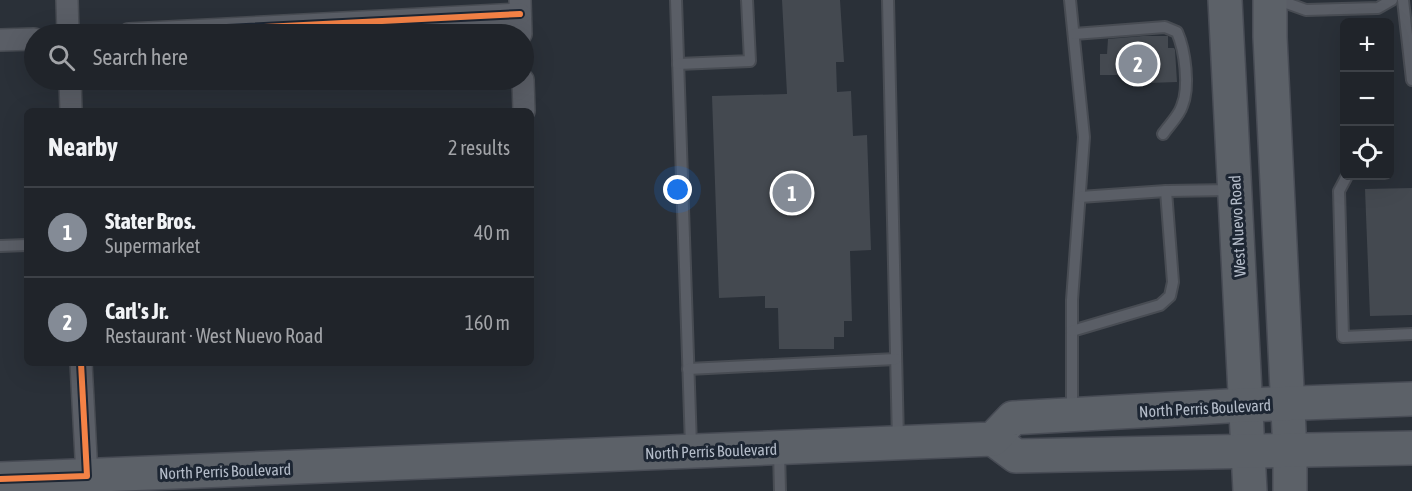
<!DOCTYPE html>
<html lang="en">
<head>
<meta charset="utf-8">
<style>
  body { margin:0; font-family:"Asap Condensed",sans-serif; background:#282c32; color:#f1f3f6 }
  .controls { position:absolute; right:18px; top:18px; display:grid; overflow:hidden; border-radius:9px; box-shadow:0 6px 24px #0002 }
  .controls button { width:54px; height:54px; display:grid; place-items:center; padding:0; border:0; border-bottom:2px solid #3d4147; background:#20242a; color:#f1f3f6; font:30px sans-serif }
  .you { position:absolute; left:678px; top:190px; width:21px; height:21px; margin:-15px; border:4px solid #fff; border-radius:50%; background:#1a73e8; box-shadow:0 0 0 9px #1a73e833 }
  .badge { display:grid; place-items:center; width:39px; height:39px; border-radius:50%; background:#848b96; color:#fff; font-size:20px; font-weight:700 }
  .pin { position:absolute; translate:-50% -50%; border:3px solid #fff; box-shadow:0 2px 6px #0006 }
  .list { margin:0; padding:0; list-style:none }
  h2 { display:flex; justify-content:space-between; align-items:center; height:78px; margin:0; padding:0 24px; font-size:26px }
  h2 small { font-size:20px; font-weight:400; color:#a2a4a8 }
  .list li { display:grid; grid-template-columns:39px 1fr auto; gap:18px; align-items:center; box-sizing:border-box; height:90px; padding:0 24px; border-top:2px solid #3d4147 }
  .list b { display:block; font-size:22px; white-space:nowrap }
  .list p { margin:0; font-size:20px; white-space:nowrap; color:#a2a4a8 }
  .list em { font-size:20px; font-style:normal; color:#a2a4a8 }
  .icon { flex:none; width:33px; height:33px; fill:none; stroke:currentColor; stroke-width:2; stroke-linecap:round; stroke-linejoin:round }
  .map { position:relative; flex:none; width:1412px; height:491px; overflow:hidden }
  .search { position:absolute; background:#20242a; box-shadow:0 6px 24px #0002; left:24px; top:24px; width:510px; height:66px; display:flex; align-items:center; gap:15px; box-sizing:border-box; padding:0 21px; border-radius:33px; color:#a2a4a8; font-size:22px }
  .panel { position:absolute; background:#20242a; box-shadow:0 6px 24px #0002; left:24px; top:108px; width:510px; height:258px; border-radius:9px }
  .map>svg:first-child { display:block }
  .building { fill:#444950 }
  .lines { fill:none; stroke-linecap:round; stroke-linejoin:round }
  .service-casing { stroke:#484c53; stroke-width:14 }
  .minor-casing { stroke:#484c53; stroke-width:24 }
  .primary-casing { stroke:#484c55; stroke-width:36 }
  .service { stroke:#5a5e66; stroke-width:10 }
  .minor { stroke:#5a5e66; stroke-width:21 }
  .primary { stroke:#5c6168; stroke-width:33 }
  .cycleway-casing { stroke:#1d2633; stroke-width:10 }
  .cycleway { stroke:#f48246; stroke-width:6 }
  .labels { text-anchor:middle; dominant-baseline:central; stroke-width:6; stroke-linejoin:round; paint-order:stroke }
  .street-label { font-size:16px; fill:#b4bcc9; stroke:#1d2633 }
</style>
</head>
<body>
<div class="map">
<svg width="1412" height="491" viewBox="0 0 1412 491">
  <rect width="100%" height="100%" fill="#2a3038"/>
  <!-- building -->
  <g class="building">
    <path d="M 782,0 L 840,0 L 844,62 L 836,62 L 837,92 L 851,91 L 853,136 L 867,135 L 871,250 L 850,251 L 852,321 L 844,321 L 844,337 L 834,337 L 834,349 L 779,349 L 778,308 L 765,308 L 765,296 L 719,298 L 712,96 L 787,94 Z"/>
    <path d="M 1143,36 L 1168,36 L 1168,48 L 1174,48 L 1175,50 L 1177,82 L 1148,83 L 1148,75 L 1100,75 L 1100,54 L 1107,54 L 1108,39 Z"/>
    <path d="M 1412,188 L 1412,315 L 1370,316 L 1365,189 Z"/>
  </g>
  <g class="lines">
    <defs>
      <g id="service">
        <path d="M 676,0 L 691,446"/>
        <path d="M 888,0 L 898,441"/>
        <path d="M 1070,0 L 1084,137 L 1072,300 L 1072,412"/>
        <path d="M 1278,0 L 1306,10 L 1378,8 L 1392,0"/>
        <path d="M 1403,0 L 1412,80"/>
        <path d="M 1074,34 L 1165,27 L 1177,32 C 1185,50 1190,87 1182,106 C 1179,116 1169,125 1163,134"/>
        <path d="M 678,64 L 750,61 L 747,0"/>
        <path d="M 1347,176 L 1339,191 L 1343,337 L 1412,334"/>
        <path d="M 1080,197 L 1166,191 L 1232,190"/>
        <path d="M 0,246 L 27,245"/>
        <path d="M 1072,331 L 1160,305 L 1170,296 L 1173,282 L 1166,191"/>
        <path d="M 688,369 L 896,359"/>
        <path d="M 779,452 L 780,491"/>
      </g>
      <g id="minor">
        <path d="M 67,0 L 68,34"/>
        <path d="M 520,0 L 521,34"/>
        <path d="M 129,34 L 520,14"/>
        <path d="M 0,40 L 34,39"/>
        <path d="M 70,80 L 71,111"/>
        <path d="M 523,80 L 524,111"/>
        <path d="M 81,363 L 87,476"/>
      </g>
      <g id="primary">
        <path d="M 1225,0 L 1250,491"/>
        <path d="M 1270,0 L 1270,37 L 1290,452 L 1290,491"/>
        <path d="M 993,439 L 1016,456 L 1412,448"/>
        <path d="M 0,479 L 993,439 L 1013,418 L 1246,405 L 1412,399"/>
      </g>
    </defs>
    <!-- service casing -->
    <use href="#service" class="service-casing"/>
    <!-- minor casing -->
    <use href="#minor" class="minor-casing"/>
    <!-- primary casing -->
    <use href="#primary" class="primary-casing"/>
    <!-- service -->
    <use href="#service" class="service"/>
    <!-- minor -->
    <use href="#minor" class="minor"/>
    <!-- primary -->
    <use href="#primary" class="primary"/>
    <defs>
      <g id="cycleway">
        <path d="M 129,34 L 520,14"/>
        <path d="M 0,479 L 87,476 L 81,363"/>
      </g>
    </defs>
    <!-- cycleway casing -->
    <use href="#cycleway" class="cycleway-casing"/>
    <!-- cycleway -->
    <use href="#cycleway" class="cycleway"/>
  </g>
  <g class="labels">
    <!-- street labels -->
    <g class="street-label">
      <text transform="translate(1237 226) rotate(-93)">West Nuevo Road</text>
      <text transform="translate(1205 408) rotate(-3)">North Perris Boulevard</text>
      <text transform="translate(711 451) rotate(-2)">North Perris Boulevard</text>
      <text transform="translate(225 471) rotate(-2)">North Perris Boulevard</text>
    </g>
  </g>
</svg>
<div class="controls">
<button>+</button>
<button>−</button>
<button><svg class="icon" aria-label="locate" viewBox="0 0 24 24"><circle cx="12" cy="12" r="6"/><path d="M12 2v4M12 18v4M2 12h4M18 12h4"/></svg></button>
</div>
<div class="you"></div>
<div class="pin badge" style="left:792px;top:193px">1</div>
<div class="pin badge" style="left:1138px;top:64px">2</div>
<div class="search"><svg class="icon" aria-label="search" viewBox="0 0 24 24"><circle cx="10" cy="10" r="6"/><path d="M15 15l6 6"/></svg>Search here</div>
<section class="panel">
<h2>Nearby<small>2 results</small></h2>
<ul class="list">
<li><span class="badge">1</span><div><b>Stater Bros.</b><p>Supermarket</p></div><em>40 m</em></li>
<li><span class="badge">2</span><div><b>Carl's Jr.</b><p>Restaurant · West Nuevo Road</p></div><em>160 m</em></li>
</ul>
</section>
</div>
</body>
</html>
